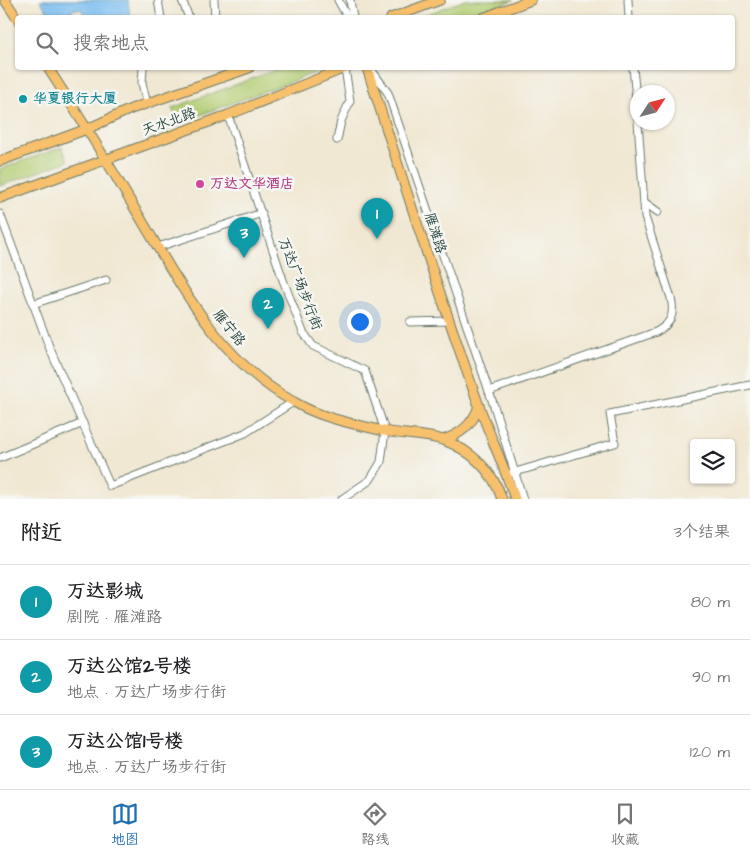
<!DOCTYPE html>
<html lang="zh">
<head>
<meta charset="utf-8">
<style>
  body { margin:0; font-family:"Architects Daughter","LXGW WenKai TC",sans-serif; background:#f6f6f6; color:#202124 }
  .controls { position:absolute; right:15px; bottom:15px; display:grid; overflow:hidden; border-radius:5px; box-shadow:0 1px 4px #0004 }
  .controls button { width:45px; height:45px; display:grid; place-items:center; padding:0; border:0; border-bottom:1px solid #e0e0e0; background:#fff; color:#202124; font:25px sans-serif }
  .compass { position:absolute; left:630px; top:85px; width:45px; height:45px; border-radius:50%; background:#fff; box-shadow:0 1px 4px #0004; rotate:54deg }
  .you { position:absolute; left:359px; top:321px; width:18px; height:18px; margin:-12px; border:4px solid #fff; border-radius:50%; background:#1a73e8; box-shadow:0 0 0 8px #1a73e833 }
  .badge { display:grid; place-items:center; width:32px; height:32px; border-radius:50%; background:#1f6fb2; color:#fff; font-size:16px; font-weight:700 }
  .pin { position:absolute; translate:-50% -41px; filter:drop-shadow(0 1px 2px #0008) }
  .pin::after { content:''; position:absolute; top:26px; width:18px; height:15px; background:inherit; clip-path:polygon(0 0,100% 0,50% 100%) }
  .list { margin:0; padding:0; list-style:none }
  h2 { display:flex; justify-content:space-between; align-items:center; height:65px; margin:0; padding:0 20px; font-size:21px }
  h2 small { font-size:16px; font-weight:400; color:#757577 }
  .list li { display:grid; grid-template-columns:32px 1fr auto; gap:15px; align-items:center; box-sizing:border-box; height:75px; padding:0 20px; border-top:1px solid #e0e0e0 }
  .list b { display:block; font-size:19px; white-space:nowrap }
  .list p { margin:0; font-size:16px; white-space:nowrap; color:#757577 }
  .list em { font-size:16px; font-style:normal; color:#757577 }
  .icon { flex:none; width:28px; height:28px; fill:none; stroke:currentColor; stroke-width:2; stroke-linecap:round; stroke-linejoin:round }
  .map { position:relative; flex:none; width:750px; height:499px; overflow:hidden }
  .search { position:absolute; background:#fff; box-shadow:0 1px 4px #0004; left:15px; right:15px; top:15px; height:55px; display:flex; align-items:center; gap:12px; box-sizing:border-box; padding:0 18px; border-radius:5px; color:#757577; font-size:19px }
  .sheet { height:290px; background:#fff }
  nav { display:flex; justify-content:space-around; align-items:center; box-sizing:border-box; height:70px; border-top:1px solid #e0e0e0; background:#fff; font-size:14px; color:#757577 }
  nav a { display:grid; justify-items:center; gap:2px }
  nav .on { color:#1f6fb2 }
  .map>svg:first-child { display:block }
  .green { fill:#b4ce74; stroke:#6a8654 }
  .water { fill:#7abdf0; stroke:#4c7d92 }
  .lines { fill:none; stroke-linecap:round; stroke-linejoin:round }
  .minor-casing { stroke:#68796c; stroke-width:9 }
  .major-casing { stroke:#68796c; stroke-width:11 }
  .minor { stroke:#fff; stroke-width:7 }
  .major { stroke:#f7c06c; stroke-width:9 }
  .culture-dot { fill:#0f9aa8; stroke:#f6f6f2; stroke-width:2 }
  .hotel-dot { fill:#d1479c; stroke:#f6f6f2; stroke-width:2 }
  .labels { text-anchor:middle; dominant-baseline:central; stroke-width:5; stroke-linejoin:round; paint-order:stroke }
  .culture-label { font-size:14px; font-weight:bold; fill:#0d838f; stroke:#f6f6f2; text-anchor:start }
  .street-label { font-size:14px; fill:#1f3d34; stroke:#f6f6f2 }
  .hotel-label { font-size:14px; font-weight:bold; fill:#b23c85; stroke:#f6f6f2; text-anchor:start }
</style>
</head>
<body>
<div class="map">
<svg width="750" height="499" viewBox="0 0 750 499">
  <rect width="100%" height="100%" fill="#f6f6f2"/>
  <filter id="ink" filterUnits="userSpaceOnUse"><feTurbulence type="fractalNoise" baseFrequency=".02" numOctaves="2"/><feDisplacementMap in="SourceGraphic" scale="10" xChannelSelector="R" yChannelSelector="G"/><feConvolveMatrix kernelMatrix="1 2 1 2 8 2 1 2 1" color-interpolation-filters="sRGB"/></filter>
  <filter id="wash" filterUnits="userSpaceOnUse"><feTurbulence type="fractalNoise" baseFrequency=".0096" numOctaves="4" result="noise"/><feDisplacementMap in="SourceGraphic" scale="20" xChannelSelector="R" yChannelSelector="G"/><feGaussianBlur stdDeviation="1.12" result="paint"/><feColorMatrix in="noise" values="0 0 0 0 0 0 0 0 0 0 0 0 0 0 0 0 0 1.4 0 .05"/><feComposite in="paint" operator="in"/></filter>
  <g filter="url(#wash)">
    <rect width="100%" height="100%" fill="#f1e8d3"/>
    <!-- green -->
    <g class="green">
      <path d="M 465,0 L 513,0 L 466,17 L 419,17 Z"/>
      <path d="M 281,68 L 328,68 L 178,123 L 172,108 Z"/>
      <path d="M 62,147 L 68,161 L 0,186 L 0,169 Z"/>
    </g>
    <!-- water -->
    <path class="water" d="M 40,0 L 128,0 L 130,17 L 86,17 L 81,9 L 75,9 L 61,17 L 51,17 Z"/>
  </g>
  <g filter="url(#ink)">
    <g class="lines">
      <defs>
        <g id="minor">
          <path d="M 158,0 L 161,18"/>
          <path d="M 182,0 L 189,18"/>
          <path d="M 214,0 L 215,18"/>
          <path d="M 338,0 L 348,18"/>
          <path d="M 350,0 L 353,18"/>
          <path d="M 628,0 L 629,18"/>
          <path d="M 143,68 L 142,83 L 147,104"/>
          <path d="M 370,68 L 388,93 L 493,403 L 523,499"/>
          <path d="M 633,68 L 638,118"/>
          <path d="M 228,115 L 283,280 L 303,332 L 313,346 L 365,371 L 385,431 L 381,462 L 370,480 L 342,499"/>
          <path d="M 337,140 L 341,121 L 350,101 L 345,68"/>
          <path d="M 644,202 L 658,212"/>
          <path d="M 0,214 L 50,349 L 110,486 L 245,433 L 293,402"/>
          <path d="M 158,247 L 262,213"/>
          <path d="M 33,304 L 106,280"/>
          <path d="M 410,322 L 450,321"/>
          <path d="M 489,391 L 656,332 C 671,324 675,315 671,298 L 645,217 L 638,122"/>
          <path d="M 0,458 L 83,423"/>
          <path d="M 512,473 L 615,443 L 610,414 L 750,385"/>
        </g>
        <g id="major">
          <path d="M 5,0 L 18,20"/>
          <path d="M 391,18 L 440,0"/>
          <path d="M 483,18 L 531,0"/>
          <path d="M 48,68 C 78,114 107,161 135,209 C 178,280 218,361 294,402 C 321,418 353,424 384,431 C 403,435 425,434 443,440 C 471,450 493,471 502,499"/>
          <path d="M 367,68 C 403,180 438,292 478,403 C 490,436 504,466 515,499"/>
          <path d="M 0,161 L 87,129 L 131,109 L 249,68"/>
          <path d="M 0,198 L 228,115 L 345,68"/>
          <path d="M 442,440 C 461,435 473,424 479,406"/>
        </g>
      </defs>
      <!-- minor casing -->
      <use href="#minor" class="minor-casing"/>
      <!-- major casing -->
      <use href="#major" class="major-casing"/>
      <!-- minor -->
      <use href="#minor" class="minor"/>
      <!-- major -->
      <use href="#major" class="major"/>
    </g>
  </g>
  <!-- markers -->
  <circle class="culture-dot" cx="23" cy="99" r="5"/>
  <circle class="hotel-dot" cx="200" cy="184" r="5"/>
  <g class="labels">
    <!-- culture labels -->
    <g class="culture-label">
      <text x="33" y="99">华夏银行大厦</text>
    </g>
    <!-- street labels -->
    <g class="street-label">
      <text transform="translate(169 122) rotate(-20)">天水北路</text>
      <text transform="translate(435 233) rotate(72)">雁滩路</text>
      <text transform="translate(300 284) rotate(69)">万达广场步行街</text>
      <text transform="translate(229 328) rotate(51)">雁宁路</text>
    </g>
    <!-- hotel labels -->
    <g class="hotel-label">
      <text x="210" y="184">万达文华酒店</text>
    </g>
  </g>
</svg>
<div class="controls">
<button><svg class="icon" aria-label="layers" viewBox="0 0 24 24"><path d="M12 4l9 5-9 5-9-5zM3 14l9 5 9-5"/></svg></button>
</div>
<svg class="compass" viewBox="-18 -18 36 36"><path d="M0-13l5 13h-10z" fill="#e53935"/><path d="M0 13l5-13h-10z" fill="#757577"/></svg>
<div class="you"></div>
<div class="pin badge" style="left:377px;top:239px;background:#0f9aa8">1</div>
<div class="pin badge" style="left:268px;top:329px;background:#0f9aa8">2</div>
<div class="pin badge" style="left:244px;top:258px;background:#0f9aa8">3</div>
<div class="search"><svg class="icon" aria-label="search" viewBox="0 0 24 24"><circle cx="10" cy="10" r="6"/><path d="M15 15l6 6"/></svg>搜索地点</div>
</div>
<section class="sheet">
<h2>附近<small>3个结果</small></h2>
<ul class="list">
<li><span class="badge" style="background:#0f9aa8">1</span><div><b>万达影城</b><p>剧院 · 雁滩路</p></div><em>80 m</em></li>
<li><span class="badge" style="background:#0f9aa8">2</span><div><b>万达公馆2号楼</b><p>地点 · 万达广场步行街</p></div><em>90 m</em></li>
<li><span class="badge" style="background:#0f9aa8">3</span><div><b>万达公馆1号楼</b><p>地点 · 万达广场步行街</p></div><em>120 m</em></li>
</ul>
</section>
<nav>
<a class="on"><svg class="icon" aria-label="map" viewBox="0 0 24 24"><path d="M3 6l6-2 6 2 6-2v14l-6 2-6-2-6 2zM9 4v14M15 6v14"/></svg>地图</a>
<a><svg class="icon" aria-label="directions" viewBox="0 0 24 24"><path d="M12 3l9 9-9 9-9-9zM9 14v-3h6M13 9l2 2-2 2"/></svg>路线</a>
<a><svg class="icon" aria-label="saved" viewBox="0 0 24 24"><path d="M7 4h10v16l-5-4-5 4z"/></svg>收藏</a>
</nav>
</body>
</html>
